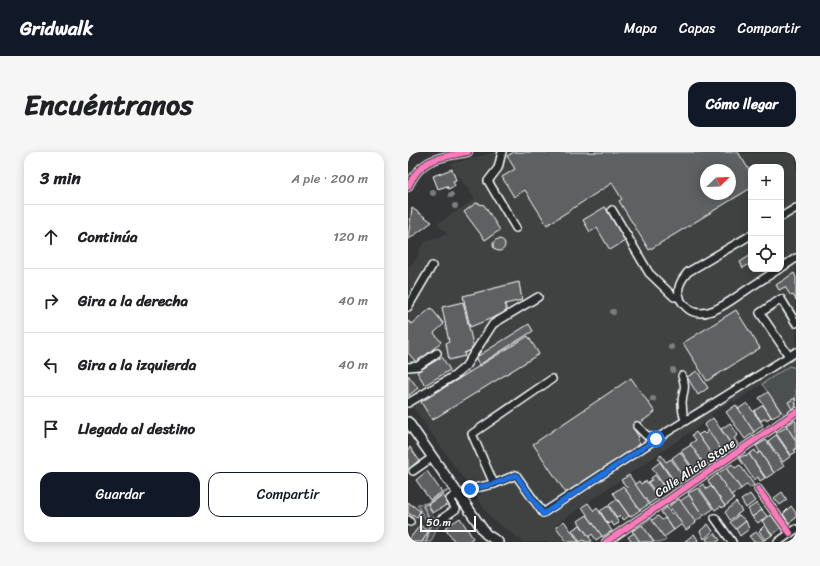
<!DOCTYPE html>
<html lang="es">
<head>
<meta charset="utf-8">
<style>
  body { margin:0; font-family:Sriracha,sans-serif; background:#f6f6f6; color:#202124 }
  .controls { position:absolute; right:12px; top:12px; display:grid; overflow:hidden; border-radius:8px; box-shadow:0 2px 10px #0003 }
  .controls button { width:36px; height:36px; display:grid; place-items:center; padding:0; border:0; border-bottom:1px solid #e0e0e0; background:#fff; color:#202124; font:20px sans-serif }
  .compass { position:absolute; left:292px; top:12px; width:36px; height:36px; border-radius:50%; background:#fff; box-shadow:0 2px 10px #0003; rotate:67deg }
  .scale { position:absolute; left:12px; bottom:10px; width:56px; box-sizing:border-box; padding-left:4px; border:2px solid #fff; border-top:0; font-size:11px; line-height:14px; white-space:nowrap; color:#fff; -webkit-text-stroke:3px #2a2d2e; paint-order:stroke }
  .stop { position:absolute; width:12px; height:12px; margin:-9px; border:3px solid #1a73e8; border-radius:50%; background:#fff }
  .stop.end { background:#1a73e8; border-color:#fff; box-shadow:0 1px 4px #0008 }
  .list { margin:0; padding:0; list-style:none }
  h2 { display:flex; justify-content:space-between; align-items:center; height:52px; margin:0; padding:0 16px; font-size:17px }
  h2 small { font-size:13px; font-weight:400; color:#757577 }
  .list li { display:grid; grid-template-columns:26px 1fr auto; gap:12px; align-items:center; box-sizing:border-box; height:64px; padding:0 16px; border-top:1px solid #e0e0e0 }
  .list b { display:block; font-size:15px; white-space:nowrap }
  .list em { font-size:13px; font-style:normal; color:#757577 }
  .actions { display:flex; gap:8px; padding:12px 16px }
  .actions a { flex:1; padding:9px 0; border:1px solid #111827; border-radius:12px; text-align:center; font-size:14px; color:#111827 }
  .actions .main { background:#111827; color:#fff }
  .icon { flex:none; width:22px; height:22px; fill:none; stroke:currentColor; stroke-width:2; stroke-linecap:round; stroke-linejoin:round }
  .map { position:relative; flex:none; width:388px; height:390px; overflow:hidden; border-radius:12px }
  header { display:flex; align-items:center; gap:24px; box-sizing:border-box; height:56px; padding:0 20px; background:#111827; color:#fff }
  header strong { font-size:19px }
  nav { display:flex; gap:22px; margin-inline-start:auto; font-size:14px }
  .intro { display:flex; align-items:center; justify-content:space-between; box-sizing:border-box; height:96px; padding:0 24px }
  h1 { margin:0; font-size:28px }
  .button { padding:10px 18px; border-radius:12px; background:#111827; color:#fff; font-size:14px; font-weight:700 }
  main { display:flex; gap:24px; padding:0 24px }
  aside { flex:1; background:#fff; border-radius:12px; box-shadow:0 2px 10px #0003 }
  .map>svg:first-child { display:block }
  .built { fill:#404243; fill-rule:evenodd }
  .green { fill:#4c4f50; stroke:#a6a7a8 }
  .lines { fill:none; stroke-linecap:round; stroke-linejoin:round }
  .stream { stroke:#abacad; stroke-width:2 }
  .building { fill:#5f6162; stroke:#fff; fill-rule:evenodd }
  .minor-casing { stroke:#fff; stroke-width:10 }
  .major-casing { stroke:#fff; stroke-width:12 }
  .minor { stroke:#2a2d2e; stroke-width:7 }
  .major { stroke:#2a2d2e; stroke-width:9 }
  .cycleway-casing { stroke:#2a2d2e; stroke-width:8 }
  .cycleway { stroke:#fd7abc; stroke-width:6 }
  .tree { fill:#7c7e7e }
  .route { stroke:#1a73e8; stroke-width:5 }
  .labels { text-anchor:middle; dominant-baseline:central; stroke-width:3; stroke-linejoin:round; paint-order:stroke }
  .street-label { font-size:12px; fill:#fff; stroke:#2a2d2e }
</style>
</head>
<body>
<header>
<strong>Gridwalk</strong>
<nav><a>Mapa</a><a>Capas</a><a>Compartir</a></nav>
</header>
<div class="intro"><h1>Encuéntranos</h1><a class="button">Cómo llegar</a></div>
<main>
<aside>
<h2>3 min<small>A pie · 200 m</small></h2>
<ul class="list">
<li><svg class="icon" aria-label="ahead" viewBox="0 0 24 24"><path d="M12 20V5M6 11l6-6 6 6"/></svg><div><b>Continúa</b></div><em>120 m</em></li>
<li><svg class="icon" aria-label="right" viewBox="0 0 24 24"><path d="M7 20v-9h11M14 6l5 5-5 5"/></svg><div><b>Gira a la derecha</b></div><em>40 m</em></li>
<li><svg class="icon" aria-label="left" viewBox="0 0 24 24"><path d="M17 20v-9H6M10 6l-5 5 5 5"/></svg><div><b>Gira a la izquierda</b></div><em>40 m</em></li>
<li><svg class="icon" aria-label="arrive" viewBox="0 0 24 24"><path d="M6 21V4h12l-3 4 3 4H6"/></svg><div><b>Llegada al destino</b></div></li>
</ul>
<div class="actions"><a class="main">Guardar</a><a>Compartir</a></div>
</aside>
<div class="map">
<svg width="388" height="390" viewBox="0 0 388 390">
  <rect width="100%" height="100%" fill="#333536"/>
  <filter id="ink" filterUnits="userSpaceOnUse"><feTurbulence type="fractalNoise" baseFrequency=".025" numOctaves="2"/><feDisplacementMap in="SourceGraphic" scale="8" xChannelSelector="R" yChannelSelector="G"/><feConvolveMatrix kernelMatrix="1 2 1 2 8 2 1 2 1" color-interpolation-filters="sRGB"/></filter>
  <g filter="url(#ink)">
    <!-- built -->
    <g class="built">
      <path d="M 88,0 L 388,1 L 388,216 L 381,214 L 327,250 L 323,249 L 303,262 L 304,265 L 147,373 L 158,390 L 116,390 L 83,366 L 5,255 L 0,258 L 0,114 L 3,113 L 9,106 L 12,97 L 18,89 L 40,82 L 29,72 L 67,47 L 42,12 ZM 343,15 L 373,15 L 373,117 L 343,117 ZM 298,18 L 322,18 L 322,42 L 298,42 Z"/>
      <path d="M 0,350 L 13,360 L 20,375 L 20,380 L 14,390 L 0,390 Z"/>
    </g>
    <!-- green -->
    <g class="green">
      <path d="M 381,214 L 388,216 L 388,255 L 376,263 L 354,232 Z"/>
      <path d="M 19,351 L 30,374 L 23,390 L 14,390 C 24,373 18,369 9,352 Z"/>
      <path d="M 243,366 L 258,388 L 255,390 L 246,390 L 234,373 Z"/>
    </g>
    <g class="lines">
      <!-- stream -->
      <path class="stream" d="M 18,390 C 23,377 23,366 15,354 L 39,339"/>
    </g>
    <!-- building -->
    <g class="building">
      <path d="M 106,0 L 330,0 L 343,21 L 343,36 L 241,98 L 211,49 L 214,47 L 204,31 L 139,73 L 117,38 L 106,45 L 94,25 L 107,17 L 99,4 ZM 298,18 L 322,18 L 322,42 L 298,42 Z"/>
      <path d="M 44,17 L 48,28 L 45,29 L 47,34 L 40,37 L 39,34 L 30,37 L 25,24 Z"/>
      <path d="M 68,51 L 76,53 L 92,78 L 77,88 L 56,60 Z"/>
      <path d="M 197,55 L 217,89 L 202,98 L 189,76 L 182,80 L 175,68 Z"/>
      <path d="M 4,56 L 24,70 L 0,88 L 0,86 Z"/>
      <circle cx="91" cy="93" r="6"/>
      <path d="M 343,103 L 343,111 L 335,116 L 332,110 Z"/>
      <path d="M 386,121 L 388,125 L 388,148 L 385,143 L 383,144 L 377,135 L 371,138 L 368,133 Z"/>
      <path d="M 111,130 L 114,148 L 97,152 L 99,160 L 62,175 L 55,144 Z"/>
      <path d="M 55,150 L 66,197 L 56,201 L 57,204 L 41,208 L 38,191 L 41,190 L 34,155 Z"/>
      <path d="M 23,156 L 36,172 L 26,181 L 33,190 L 9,211 L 0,201 L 0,169 L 4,172 Z"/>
      <path d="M 328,158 L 352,196 L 299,229 L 275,191 Z"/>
      <path d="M 121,172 L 125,179 L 71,213 L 67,206 Z"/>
      <path d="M 120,184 L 131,202 L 24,268 L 13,250 Z"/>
      <path d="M 34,205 L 42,218 L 17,233 L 9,220 Z"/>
      <path d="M 289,219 L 300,236 L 290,243 L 279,225 Z"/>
      <path d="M 0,223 L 10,236 L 0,244 Z"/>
      <path d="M 223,226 L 247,260 L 225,276 L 231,285 L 229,287 L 233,294 L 160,344 L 125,292 Z"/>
      <path d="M 360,240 L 373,260 L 364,266 L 351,246 Z"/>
      <path d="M 387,246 L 388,254 L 384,257 L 380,250 Z"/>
      <path d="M 339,251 L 355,273 L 346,280 L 330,257 Z"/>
      <path d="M 328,253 L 346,280 L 337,287 L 318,260 Z"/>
      <path d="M 355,253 L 363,265 L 359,268 L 358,266 L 353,269 L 346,259 Z"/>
      <path d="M 305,266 L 325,295 L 315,301 L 296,273 Z"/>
      <path d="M 387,268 L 388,270 L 388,289 L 378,274 Z"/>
      <path d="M 322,271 L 330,283 L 326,286 L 330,292 L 325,295 L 313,277 Z"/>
      <path d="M 379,275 L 388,289 L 388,297 L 386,298 L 388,300 L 383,303 L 368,281 Z"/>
      <path d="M 301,279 L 315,301 L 307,307 L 290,283 L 295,280 L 297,282 Z"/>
      <path d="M 288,280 L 307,307 L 297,314 L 282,292 L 288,288 L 284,283 Z"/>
      <path d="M 368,283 L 383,304 L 375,310 L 360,289 Z"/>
      <path d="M 358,288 L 376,314 L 366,321 L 348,294 Z"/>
      <path d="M 283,293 L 297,314 L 288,321 L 273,299 Z"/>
      <path d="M 2,295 L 11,308 L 0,318 L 0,298 Z"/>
      <path d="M 347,298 L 349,302 L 352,300 L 366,321 L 358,326 L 341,302 Z"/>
      <path d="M 272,300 L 287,321 L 278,327 L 264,306 Z"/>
      <path d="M 341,302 L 357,326 L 352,329 L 350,325 L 346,328 L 331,306 L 337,303 L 338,304 Z"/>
      <path d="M 253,303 L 258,310 L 263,307 L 277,328 L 269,333 L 250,306 Z"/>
      <path d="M 252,310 L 268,334 L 262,338 L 259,332 L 256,334 L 244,316 Z"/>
      <path d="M 324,312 L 327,316 L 332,313 L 346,333 L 342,336 L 339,332 L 333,337 L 318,316 Z"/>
      <path d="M 318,316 L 333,337 L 323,343 L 309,322 Z"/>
      <path d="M 19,319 L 34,340 L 22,348 L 8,328 Z"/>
      <path d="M 309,322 L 326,347 L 317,354 L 300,329 Z"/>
      <path d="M 221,323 L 241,352 L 232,358 L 218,339 L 220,337 L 213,328 Z"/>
      <path d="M 247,323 L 256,335 L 249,342 L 240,330 L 244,328 L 243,326 Z"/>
      <path d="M 231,329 L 233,332 L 238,329 L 250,346 L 241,352 L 227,332 Z"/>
      <path d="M 295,332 L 299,337 L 303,334 L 317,354 L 314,356 L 313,354 L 307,358 L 291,335 Z"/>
      <path d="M 215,334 L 232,358 L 222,365 L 205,341 Z"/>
      <path d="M 290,336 L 305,357 L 295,364 L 280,341 Z"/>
      <path d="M 374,340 L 379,348 L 372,353 L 366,346 Z"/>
      <path d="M 342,342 L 347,349 L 338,356 L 333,348 Z"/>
      <path d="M 35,343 L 40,352 L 25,361 L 20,352 Z"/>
      <path d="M 281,343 L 295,364 L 287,370 L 272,349 Z"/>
      <path d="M 209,347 L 221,364 L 216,368 L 212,364 L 209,366 L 201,353 Z"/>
      <path d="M 271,347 L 288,371 L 278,378 L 261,354 Z"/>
      <path d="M 0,350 L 12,359 L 9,366 L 0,361 Z"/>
      <path d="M 328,350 L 334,359 L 322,368 L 317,360 Z"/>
      <path d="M 180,351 L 186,359 L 189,356 L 204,379 L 194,385 L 174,355 Z"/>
      <path d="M 349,351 L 354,358 L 344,365 L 340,357 Z"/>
      <path d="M 200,354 L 211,371 L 206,374 L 203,370 L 200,372 L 192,359 Z"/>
      <path d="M 383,354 L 388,361 L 388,366 L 381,371 L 375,362 Z"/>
      <path d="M 259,355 L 263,362 L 266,360 L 274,372 L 266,378 L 253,360 Z"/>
      <path d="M 354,358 L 359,364 L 350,371 L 344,365 Z"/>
      <path d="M 179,363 L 194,384 L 188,388 L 184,382 L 181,385 L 170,369 Z"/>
      <path d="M 331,363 L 338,369 L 328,377 L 322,370 Z"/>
      <path d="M 363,363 L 373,376 L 364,383 L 354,369 Z"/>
      <path d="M 250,364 L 254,368 L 257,366 L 266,378 L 256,385 L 244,368 Z"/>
      <path d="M 52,366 L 65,386 L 60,390 L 47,390 L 37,376 Z"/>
      <path d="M 156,369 L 171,390 L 159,390 L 148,375 Z"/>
      <path d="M 338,369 L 341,377 L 332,384 L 328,377 Z"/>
      <path d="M 300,372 L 305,379 L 296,387 L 292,379 Z"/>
      <path d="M 12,373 L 20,380 L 14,390 L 2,390 L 0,389 Z"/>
      <path d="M 172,373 L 184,389 L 182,390 L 177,390 L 176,388 L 172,390 L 164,378 Z"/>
      <path d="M 234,373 L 246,390 L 232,390 L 224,379 Z"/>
      <path d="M 357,373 L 364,383 L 357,388 L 351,379 Z"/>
      <path d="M 349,380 L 356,389 L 354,390 L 346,390 L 341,384 Z"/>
      <path d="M 226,381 L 232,390 L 221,390 L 223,389 L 220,385 Z"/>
      <path d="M 307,381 L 312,388 L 309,390 L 300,390 L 298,387 Z"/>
      <path d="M 286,382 L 290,388 L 289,388 L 290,390 L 276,390 Z"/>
    </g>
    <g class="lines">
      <defs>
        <g id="minor">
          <path d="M 94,0 L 90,16 L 80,29 L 108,76"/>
          <path d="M 0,35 C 14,5 30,6 60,0"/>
          <path d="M 204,58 L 241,121 L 266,145 L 272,145"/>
          <path d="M 373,65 L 388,56"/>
          <path d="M 343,83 L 280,120 C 273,128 268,136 272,147 C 274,151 275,152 278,155 C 295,172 322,149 337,139 C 349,131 360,124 371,117"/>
          <path d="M 373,116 L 388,106"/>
          <path d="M 0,155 L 24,114"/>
          <path d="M 381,204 L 352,161 L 373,147 L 388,171"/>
          <path d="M 0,215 L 10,214 L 29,201"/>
          <path d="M 274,224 C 279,237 275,237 274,250 C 274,256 275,263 277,269"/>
          <path d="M 0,251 L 46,224 L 57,215 L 85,172 L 130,145"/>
          <path d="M 229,274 L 238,283 L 248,287"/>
          <path d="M 5,319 L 25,305"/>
          <path d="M 86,332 L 108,323 L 135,361 L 248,287 L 388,200"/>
          <path d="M 350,337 L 382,381"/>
          <path d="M 52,344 L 62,337 L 86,332 L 64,282 L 144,227"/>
          <path d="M 307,366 L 324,390"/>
          <path d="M 0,368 L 2,370"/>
          <path d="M 32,368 L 48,357 L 42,347 L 50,342"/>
          <path d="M 198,390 L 388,260"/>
          <path d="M 370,390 L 388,377"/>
        </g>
        <path id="major" d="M 0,270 L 78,382 L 90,390"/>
      </defs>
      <!-- minor casing -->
      <use href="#minor" class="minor-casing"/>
      <!-- major casing -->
      <use href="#major" class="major-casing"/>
      <!-- minor -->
      <use href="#minor" class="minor"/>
      <!-- major -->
      <use href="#major" class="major"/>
      <defs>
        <g id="cycleway">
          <path d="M 0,35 C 14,5 30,6 60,0"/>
          <path d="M 350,337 L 382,381"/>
          <path d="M 198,390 L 388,260"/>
        </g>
      </defs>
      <!-- cycleway casing -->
      <use href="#cycleway" class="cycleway-casing"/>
      <!-- cycleway -->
      <use href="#cycleway" class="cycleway"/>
    </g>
    <!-- trees -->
    <g class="tree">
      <circle cx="25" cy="41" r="3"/>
      <circle cx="43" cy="43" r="3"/>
      <circle cx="47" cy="54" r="3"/>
      <circle cx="205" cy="160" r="3"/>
      <circle cx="263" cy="195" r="3"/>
      <circle cx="265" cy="218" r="3"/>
      <circle cx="245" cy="247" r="3"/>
    </g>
  </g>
  <g class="lines" filter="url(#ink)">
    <!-- route -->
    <path class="route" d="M 62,337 L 86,332 L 108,323 L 135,362 L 248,287"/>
  </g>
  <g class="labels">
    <!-- street labels -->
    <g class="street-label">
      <text transform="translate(287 316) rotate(-34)">Calle Alicia Stone</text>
    </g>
  </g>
</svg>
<div class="controls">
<button>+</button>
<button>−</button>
<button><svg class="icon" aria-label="locate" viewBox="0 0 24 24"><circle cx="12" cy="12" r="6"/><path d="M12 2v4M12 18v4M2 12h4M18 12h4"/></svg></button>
</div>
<svg class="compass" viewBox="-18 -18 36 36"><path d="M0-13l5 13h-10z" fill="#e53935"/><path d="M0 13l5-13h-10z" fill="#757577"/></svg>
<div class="scale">50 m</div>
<div class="stop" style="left:248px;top:287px"></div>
<div class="stop end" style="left:62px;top:337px"></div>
</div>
</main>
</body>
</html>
